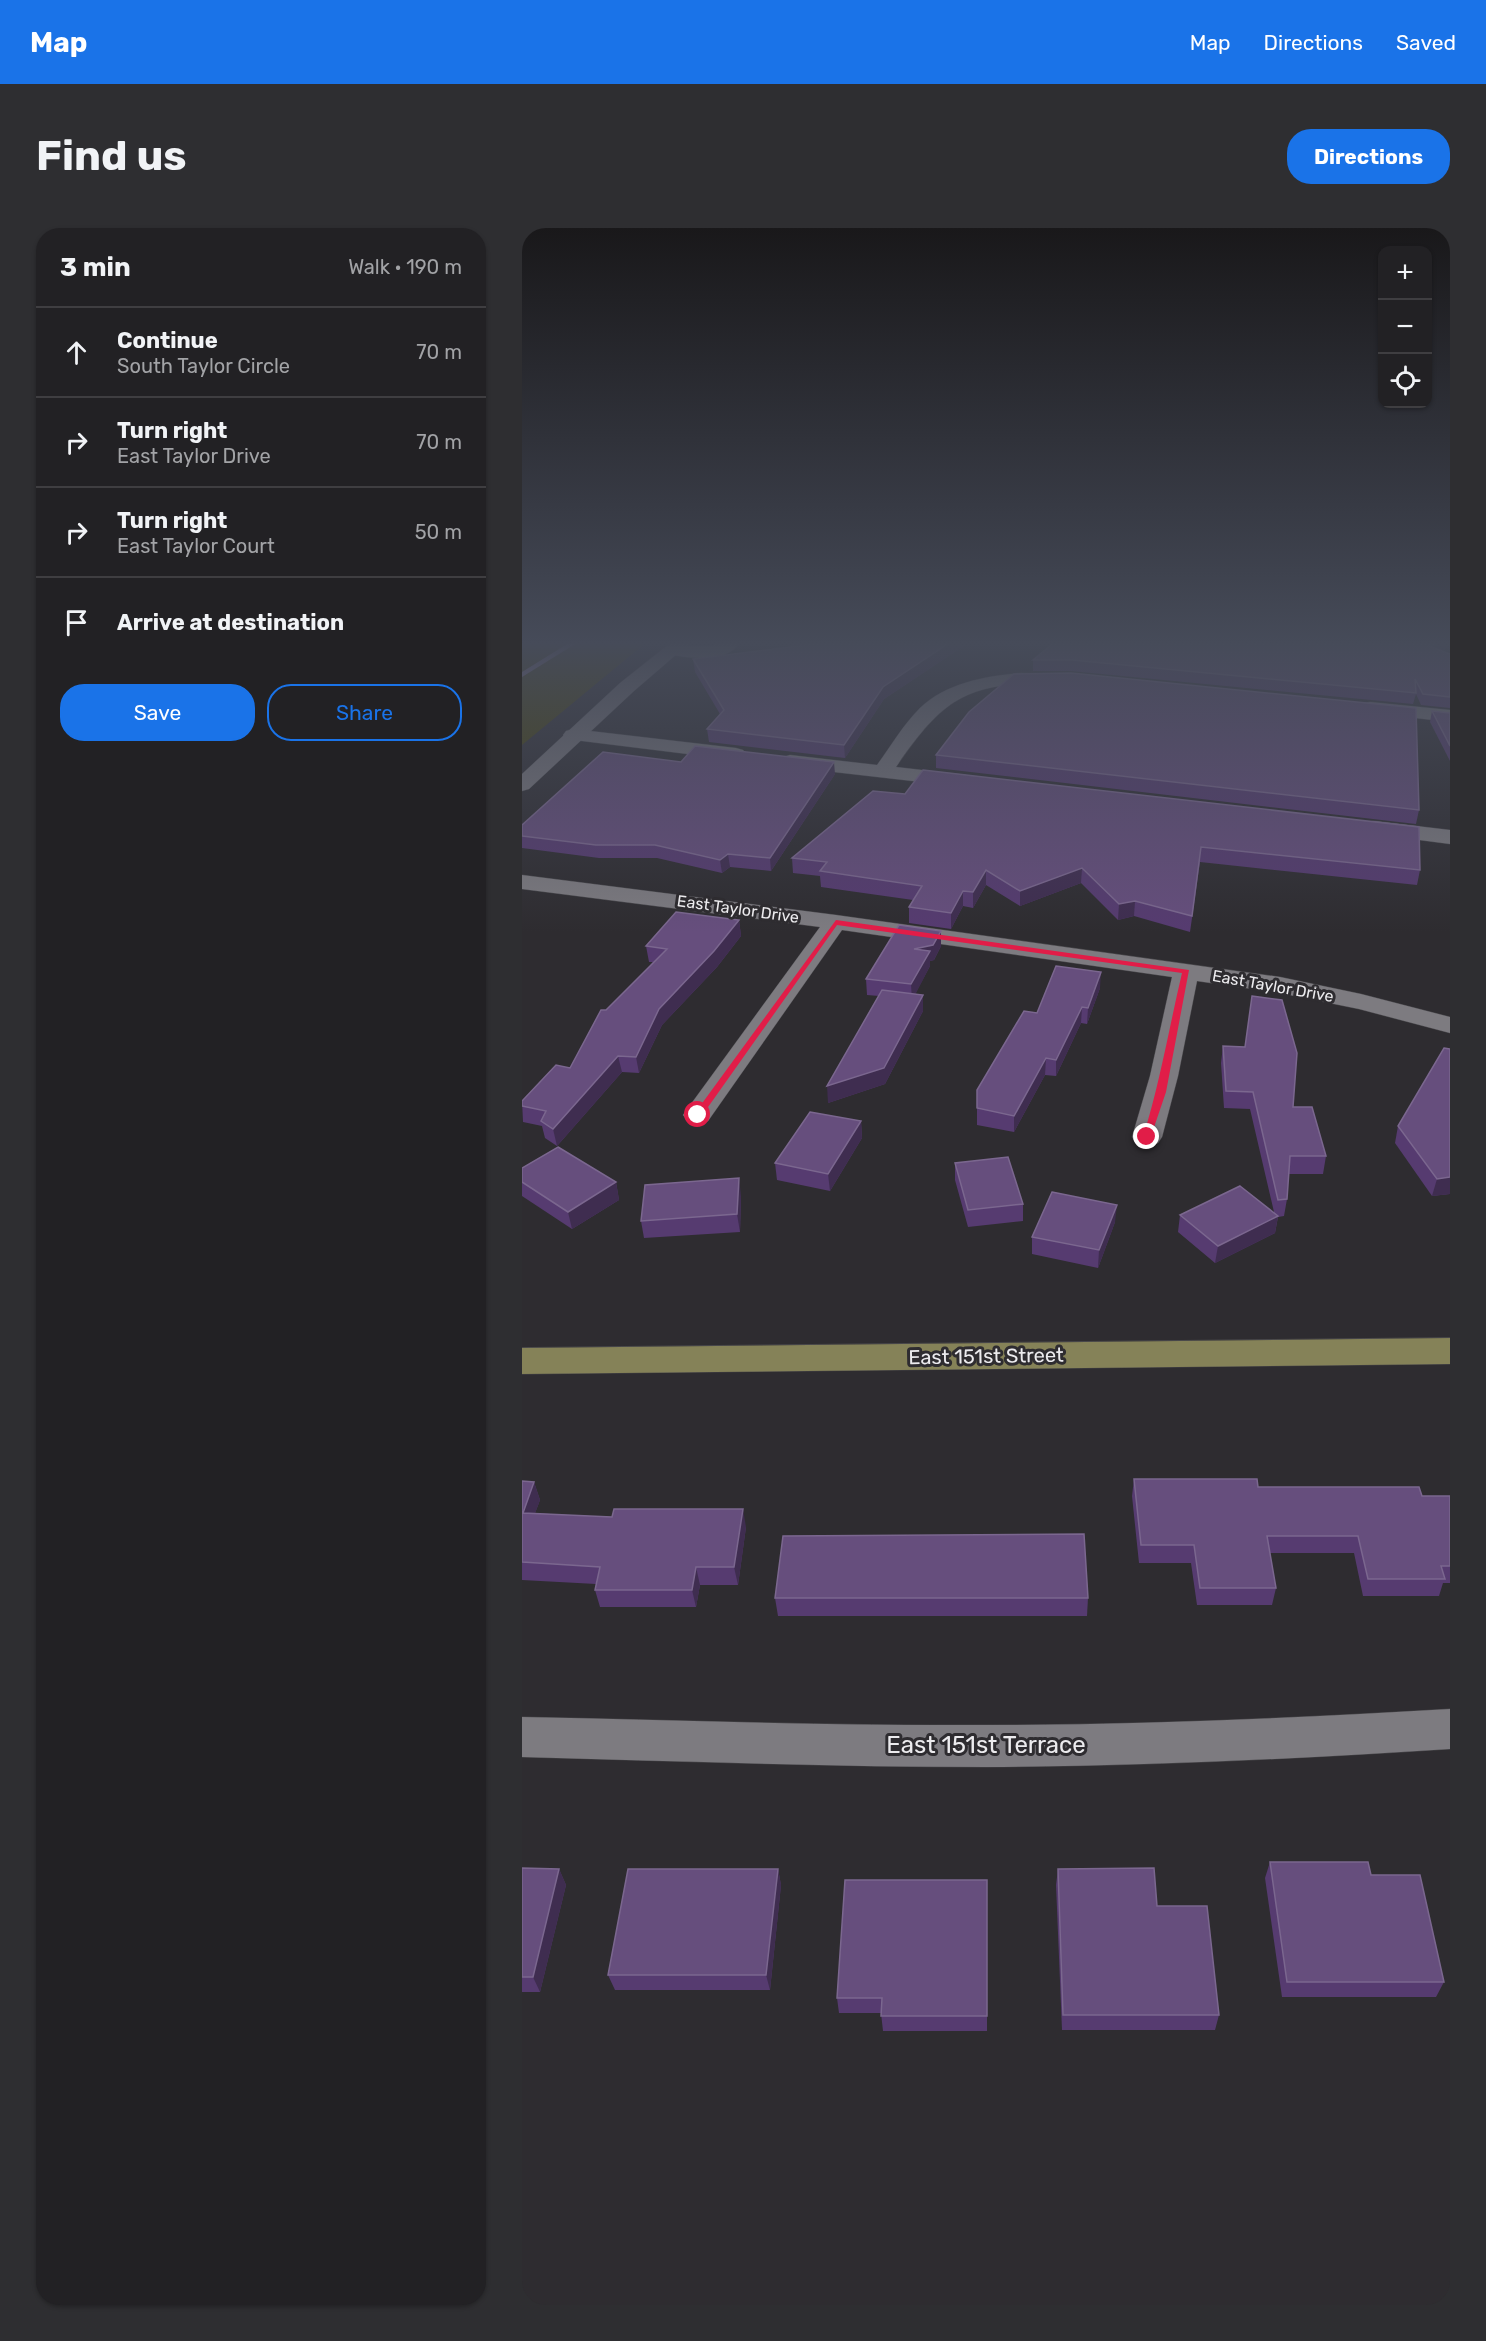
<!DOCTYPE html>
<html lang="en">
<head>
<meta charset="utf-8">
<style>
  body { margin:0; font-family:Rubik,sans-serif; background:#2e2e31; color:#f1f3f6 }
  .controls { position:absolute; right:18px; top:18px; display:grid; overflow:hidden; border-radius:12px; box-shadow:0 2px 4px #0004 }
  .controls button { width:54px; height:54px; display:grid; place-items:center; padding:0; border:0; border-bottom:2px solid #3f3e41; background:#222124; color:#f1f3f6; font:30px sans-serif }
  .stop { position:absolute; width:18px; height:18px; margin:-14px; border:4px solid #e11d48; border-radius:50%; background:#fff }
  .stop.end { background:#e11d48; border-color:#fff; box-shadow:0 2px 6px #0008 }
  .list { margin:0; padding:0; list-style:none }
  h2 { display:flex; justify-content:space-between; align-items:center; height:78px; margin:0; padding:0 24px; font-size:26px }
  h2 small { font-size:20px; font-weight:400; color:#a2a3a6 }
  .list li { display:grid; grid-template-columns:39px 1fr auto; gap:18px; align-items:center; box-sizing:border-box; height:90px; padding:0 24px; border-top:2px solid #3f3e41 }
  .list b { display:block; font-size:22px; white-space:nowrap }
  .list p { margin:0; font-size:20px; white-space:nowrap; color:#a2a3a6 }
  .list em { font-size:20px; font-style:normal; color:#a2a3a6 }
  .actions { display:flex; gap:12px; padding:18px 24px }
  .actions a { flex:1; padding:14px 0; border:2px solid #1a73e8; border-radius:24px; text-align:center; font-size:21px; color:#1a73e8 }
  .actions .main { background:#1a73e8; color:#fff }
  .icon { flex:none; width:33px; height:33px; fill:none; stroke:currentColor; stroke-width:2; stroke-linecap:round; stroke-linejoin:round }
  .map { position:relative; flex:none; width:928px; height:2077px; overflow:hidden; border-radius:24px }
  header { display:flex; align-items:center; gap:36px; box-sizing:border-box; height:84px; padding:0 30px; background:#1a73e8; color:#fff }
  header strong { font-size:28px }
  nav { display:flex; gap:33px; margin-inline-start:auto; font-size:21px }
  .intro { display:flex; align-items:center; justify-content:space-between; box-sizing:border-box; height:144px; padding:0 36px }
  h1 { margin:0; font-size:42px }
  .button { padding:15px 27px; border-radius:24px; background:#1a73e8; color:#fff; font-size:21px; font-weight:700 }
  main { display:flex; gap:36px; padding:0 36px }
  aside { flex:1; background:#222124; border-radius:24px; box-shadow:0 2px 4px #0004 }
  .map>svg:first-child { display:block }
  .green { fill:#454101 }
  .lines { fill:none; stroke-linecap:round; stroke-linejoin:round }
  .stream { fill:#9e89b5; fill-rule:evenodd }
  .minor-casing { stroke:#49484b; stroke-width:1 }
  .tertiary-casing { stroke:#49484b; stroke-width:1 }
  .primary-casing { stroke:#49484b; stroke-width:1 }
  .minor { fill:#7d7b80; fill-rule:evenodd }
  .tertiary { fill:#7d7b80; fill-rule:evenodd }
  .primary { fill:#858258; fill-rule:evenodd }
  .wall { fill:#563b70 }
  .shaded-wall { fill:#3f2d50 }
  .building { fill:#664e7d; stroke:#7b678f; stroke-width:1.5 }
  .route { fill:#e11d48 }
  .labels { text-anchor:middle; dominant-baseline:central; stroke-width:6; stroke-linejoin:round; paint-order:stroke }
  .far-street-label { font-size:16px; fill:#ecebee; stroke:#2e2c30 }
  .street-label { font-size:20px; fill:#ecebee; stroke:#2e2c30 }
  .near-street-label { font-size:24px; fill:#ecebee; stroke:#2e2c30 }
</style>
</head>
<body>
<header>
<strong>Map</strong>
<nav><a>Map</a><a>Directions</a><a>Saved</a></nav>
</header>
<div class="intro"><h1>Find us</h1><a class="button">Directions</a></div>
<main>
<aside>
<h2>3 min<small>Walk · 190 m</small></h2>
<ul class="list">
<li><svg class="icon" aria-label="ahead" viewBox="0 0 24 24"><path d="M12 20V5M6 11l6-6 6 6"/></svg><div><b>Continue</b><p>South Taylor Circle</p></div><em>70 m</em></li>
<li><svg class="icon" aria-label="right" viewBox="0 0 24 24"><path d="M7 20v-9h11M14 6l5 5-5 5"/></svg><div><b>Turn right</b><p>East Taylor Drive</p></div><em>70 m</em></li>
<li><svg class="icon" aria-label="right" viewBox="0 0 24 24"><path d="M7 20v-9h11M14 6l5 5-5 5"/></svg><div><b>Turn right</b><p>East Taylor Court</p></div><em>50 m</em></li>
<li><svg class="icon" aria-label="arrive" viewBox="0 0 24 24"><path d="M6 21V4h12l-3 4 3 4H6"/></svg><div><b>Arrive at destination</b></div></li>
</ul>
<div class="actions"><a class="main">Save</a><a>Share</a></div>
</aside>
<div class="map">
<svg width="928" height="2077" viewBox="0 0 928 2077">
  <rect width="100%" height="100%" fill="#2e2c30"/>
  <!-- green -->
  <path class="green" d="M 0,413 L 126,413 L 0,517 Z"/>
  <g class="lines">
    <!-- stream -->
    <path class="stream" d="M 50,413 L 58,413 L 0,449 L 0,444 Z"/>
    <defs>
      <g id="minor">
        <path d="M 195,413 L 213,413 L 215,418 C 202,435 164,430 146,426 L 143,422 L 146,418 C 163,414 180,422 196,416 Z"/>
        <path d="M 499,445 L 534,446 L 537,450 L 534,454 L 528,455 C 443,455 421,471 374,539 L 443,547 L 450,549 L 453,553 L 450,557 L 443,559 L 268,539 L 261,537 L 258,533 L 261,529 L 268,527 L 355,537 C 369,518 381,497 398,480 C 424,455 464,448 499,445 Z"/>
        <path d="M 848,474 L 928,482 L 928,494 L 841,484 L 838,480 L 841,476 Z"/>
        <path d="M 51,501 L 214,520 L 221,522 L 224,526 L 221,530 L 214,532 L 44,511 L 41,507 L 44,503 Z"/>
        <path d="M 852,593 L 928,602 L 928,616 L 844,605 L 841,600 L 844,595 Z"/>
        <path d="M 0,647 L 314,687 L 758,749 L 839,766 L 928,789 L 928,805 L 837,781 L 758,765 L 675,753 L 656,848 L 640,909 L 636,915 L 625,918 L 614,915 L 610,909 L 628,848 L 650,749 L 320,702 L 186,893 L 176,896 L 166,893 L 161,887 L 298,699 L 0,661 Z"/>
        <path d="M 928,1481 L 928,1521 C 774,1531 620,1538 466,1539 C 311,1539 155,1533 0,1529 L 0,1489 C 155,1492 311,1498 466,1497 C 620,1497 774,1490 928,1481 Z"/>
      </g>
      <path id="tertiary" d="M 151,413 L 170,413 L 112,463 L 7,561 L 0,563 L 0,546 L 98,455 Z"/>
      <path id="primary" d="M 928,1110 L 928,1136 L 0,1146 L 0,1120 Z"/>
    </defs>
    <!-- minor casing -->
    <use href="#minor" class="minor-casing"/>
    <!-- tertiary casing -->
    <use href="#tertiary" class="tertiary-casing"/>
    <!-- primary casing -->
    <use href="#primary" class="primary-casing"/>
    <!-- minor -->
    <use href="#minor" class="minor"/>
    <!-- tertiary -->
    <use href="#tertiary" class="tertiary"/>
    <!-- primary -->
    <use href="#primary" class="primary"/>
  </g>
  <!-- wall -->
  <g class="wall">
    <path d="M 262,413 L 300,413 L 298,416 L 363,414 L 446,415 L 362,471 L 323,530 L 187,514 L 185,501 L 198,486 L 173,444 L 171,431 L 275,419 Z"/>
    <path d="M 534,413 L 928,413 L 928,419 L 919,423 L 928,426 L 928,480 L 899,477 L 894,466 L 891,476 L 549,443 L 511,443 L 511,432 Z"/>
    <path d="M 910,483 L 928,485 L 928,533 L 908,494 Z"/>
    <path d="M 414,527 L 897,582 L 894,596 L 414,540 Z"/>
    <path d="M 313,546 L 249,643 L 208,639 L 200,645 L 135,630 L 77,630 L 0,620 L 0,597 Z"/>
    <path d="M 351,563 L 898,642 L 895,657 L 678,634 L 668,704 L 612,688 L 596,692 L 559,655 L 498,678 L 464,657 L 451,680 L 441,678 L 429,701 L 387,695 L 387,679 L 391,672 L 299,659 L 298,648 L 271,645 L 270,630 Z"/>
    <path d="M 217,692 L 219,708 L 195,739 L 140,797 L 117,845 L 100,844 L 35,918 L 23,910 L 20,898 L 1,894 L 0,873 L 48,840 L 131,734 L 127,734 L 124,718 Z"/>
    <path d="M 419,718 L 412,732 L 408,733 L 408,738 L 393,766 L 401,767 L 401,783 L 363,856 L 306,875 L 357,768 L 345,767 L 344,751 Z"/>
    <path d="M 578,760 L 565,796 L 559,795 L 534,848 L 523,847 L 492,904 L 455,897 L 455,862 L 515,785 Z"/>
    <path d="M 701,818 L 771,879 L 804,928 L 801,946 L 766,946 L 765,971 L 762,988 L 756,989 L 753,1005 L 693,1035 L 656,1004 L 658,987 L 752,984 L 728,881 L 702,880 L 699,835 Z"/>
    <path d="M 928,821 L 928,966 L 910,968 L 873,915 L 876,898 Z"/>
    <path d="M 339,893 L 340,910 L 308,963 L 255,952 L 253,935 Z"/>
    <path d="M 433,935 L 501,976 L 501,993 L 446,999 L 433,952 Z"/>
    <path d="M 0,940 L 94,954 L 97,972 L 50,1001 L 0,968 Z"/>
    <path d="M 219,968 L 218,1004 L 122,1010 L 119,993 Z"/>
    <path d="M 593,994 L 576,1040 L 510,1026 L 510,1009 Z"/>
    <path d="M 612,1251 L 736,1259 L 900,1268 L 928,1268 L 928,1355 L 921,1355 L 917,1368 L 841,1368 L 832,1325 L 748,1325 L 754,1360 L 750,1377 L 675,1377 L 669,1335 L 617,1335 L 610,1268 Z"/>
    <path d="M 0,1253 L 12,1254 L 18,1272 L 13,1285 L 224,1299 L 216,1357 L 178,1357 L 174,1379 L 78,1379 L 73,1362 L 74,1356 L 0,1352 Z"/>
    <path d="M 253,1370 L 566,1370 L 565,1388 L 256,1388 Z"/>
    <path d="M 748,1634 L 849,1647 L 922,1754 L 914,1769 L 760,1769 L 743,1650 Z"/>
    <path d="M 0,1640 L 37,1641 L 44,1657 L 18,1764 L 0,1764 Z"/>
    <path d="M 256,1641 L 259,1657 L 248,1762 L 93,1762 L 86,1747 Z"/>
    <path d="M 536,1641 L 635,1678 L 697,1787 L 693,1802 L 540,1802 L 534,1657 Z"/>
    <path d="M 465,1652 L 465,1803 L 361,1803 L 359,1785 L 317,1785 L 315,1770 Z"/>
  </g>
  <!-- shaded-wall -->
  <g class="shaded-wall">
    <path d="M 291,413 L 300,413 L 290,425 L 289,416 Z"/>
    <path d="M 430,413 L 446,413 L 446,415 L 362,471 L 323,530 L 322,517 L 361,459 Z"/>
    <path d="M 919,413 L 928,413 L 928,419 L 906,428 L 908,418 Z"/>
    <path d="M 312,534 L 313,546 L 249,643 L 248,630 Z"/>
    <path d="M 206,626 L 208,639 L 200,645 L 198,632 Z"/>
    <path d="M 560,640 L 559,655 L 498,678 L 498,663 Z"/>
    <path d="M 464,642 L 464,657 L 451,680 L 451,664 Z"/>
    <path d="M 441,663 L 441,678 L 429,701 L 429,685 Z"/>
    <path d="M 613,673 L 612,688 L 596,692 L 597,676 Z"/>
    <path d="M 217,692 L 219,708 L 195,739 L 140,797 L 117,845 L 114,829 L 137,781 Z"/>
    <path d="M 419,703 L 419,718 L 412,732 L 408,733 L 408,738 L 390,773 L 389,756 L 392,721 Z"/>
    <path d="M 579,744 L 578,760 L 565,796 L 566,780 Z"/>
    <path d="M 401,767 L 401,783 L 363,856 L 306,875 L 305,858 Z"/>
    <path d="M 560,779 L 559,795 L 534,848 L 534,832 Z"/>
    <path d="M 96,828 L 100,844 L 35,918 L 31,901 Z"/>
    <path d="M 524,830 L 523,847 L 492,904 L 492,888 Z"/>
    <path d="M 339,893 L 340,910 L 308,963 L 306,946 Z"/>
    <path d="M 928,949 L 928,966 L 910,968 L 915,951 Z"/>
    <path d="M 217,950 L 219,968 L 218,1004 L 215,986 Z"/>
    <path d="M 94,954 L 97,972 L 50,1001 L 46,984 Z"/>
    <path d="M 595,977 L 593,994 L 576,1040 L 577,1022 Z"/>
    <path d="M 756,988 L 753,1005 L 693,1035 L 696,1018 Z"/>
    <path d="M 12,1254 L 18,1272 L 7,1302 L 1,1285 Z"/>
    <path d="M 221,1281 L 224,1299 L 216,1357 L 212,1339 Z"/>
    <path d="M 174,1339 L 178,1357 L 174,1379 L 170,1362 Z"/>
    <path d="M 37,1641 L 44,1657 L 18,1764 L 11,1749 Z"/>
    <path d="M 256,1641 L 259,1657 L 248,1762 L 244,1747 Z"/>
  </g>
  <!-- building -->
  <g class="building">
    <path d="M 318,413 L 363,414 L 370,413 L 430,413 L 361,459 L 322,517 L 185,501 L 202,482 L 171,431 Z"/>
    <path d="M 534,413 L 894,413 L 928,426 L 928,469 L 901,466 L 893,451 L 894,465 L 550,432 L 511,432 Z"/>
    <path d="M 905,413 L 919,413 L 908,418 Z"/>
    <path d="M 549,445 L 894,480 L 897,582 L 414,527 L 447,484 L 492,446 Z"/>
    <path d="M 910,483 L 928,485 L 928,518 Z"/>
    <path d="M 173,518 L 312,534 L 248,630 L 206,626 L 198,632 L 133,617 L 74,617 L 0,608 L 0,597 L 81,524 L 159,534 Z"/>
    <path d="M 401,542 L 897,599 L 898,642 L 679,619 L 670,688 L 613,673 L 597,676 L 560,640 L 498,663 L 464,642 L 451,664 L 441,663 L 429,685 L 387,679 L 400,658 L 298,643 L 305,634 L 270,630 L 351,563 L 383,566 Z"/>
    <path d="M 154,684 L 217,692 L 192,723 L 137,781 L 114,829 L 96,828 L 31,901 L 19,893 L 24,883 L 0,878 L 0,873 L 34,837 L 48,840 L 79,782 L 84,782 L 145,721 L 124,718 Z"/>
    <path d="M 377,697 L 419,703 L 411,717 L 392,721 L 408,723 L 389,756 L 344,751 Z"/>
    <path d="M 534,738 L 579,744 L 566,780 L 560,779 L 534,832 L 524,830 L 492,888 L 455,880 L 455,862 L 502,783 L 515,785 Z"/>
    <path d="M 360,762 L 401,767 L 362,840 L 305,858 Z"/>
    <path d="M 730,768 L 760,772 L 775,825 L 771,879 L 790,879 L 804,928 L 768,928 L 765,971 L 756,972 L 731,864 L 704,863 L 701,818 L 723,819 Z"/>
    <path d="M 922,820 L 928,821 L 928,949 L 915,951 L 876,898 Z"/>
    <path d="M 288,884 L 339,893 L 306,946 L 253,935 Z"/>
    <path d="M 36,919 L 94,954 L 46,984 L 0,954 L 0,940 Z"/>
    <path d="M 486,929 L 501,976 L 446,982 L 433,935 Z"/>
    <path d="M 217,950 L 215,986 L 119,993 L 123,957 Z"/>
    <path d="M 718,958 L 756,988 L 696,1018 L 658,987 Z"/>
    <path d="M 530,964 L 595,977 L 577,1022 L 510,1009 Z"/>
    <path d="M 612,1251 L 735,1251 L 736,1259 L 897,1259 L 900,1268 L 928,1268 L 928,1338 L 919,1338 L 923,1351 L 846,1351 L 836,1308 L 745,1308 L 754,1360 L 678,1360 L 672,1317 L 619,1317 Z"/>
    <path d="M 0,1253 L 12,1254 L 1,1285 L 90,1289 L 92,1281 L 221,1281 L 212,1339 L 174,1339 L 170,1362 L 73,1362 L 78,1339 L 0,1334 Z"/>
    <path d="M 562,1306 L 566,1370 L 253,1370 L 261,1308 Z"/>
    <path d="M 748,1634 L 846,1634 L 849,1647 L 898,1647 L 922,1754 L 765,1754 Z"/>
    <path d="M 0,1640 L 37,1641 L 11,1749 L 0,1749 Z"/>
    <path d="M 632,1640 L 635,1678 L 685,1678 L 697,1787 L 541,1787 L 536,1641 Z"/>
    <path d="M 106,1641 L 256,1641 L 244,1747 L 86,1747 Z"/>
    <path d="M 323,1652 L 465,1652 L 465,1788 L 359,1788 L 360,1770 L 315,1770 Z"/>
  </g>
  <!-- sky -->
  <linearGradient id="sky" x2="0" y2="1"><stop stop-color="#19181a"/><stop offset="0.59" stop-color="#464b59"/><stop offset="1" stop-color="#464b59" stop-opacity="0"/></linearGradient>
  <rect width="928" height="704" fill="url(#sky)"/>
  <!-- route -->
  <path class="route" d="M 314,692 L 667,742 L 644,864 L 628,911 L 621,909 C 638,855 647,800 660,745 L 315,697 L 179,889 L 173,889 L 173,885 Z"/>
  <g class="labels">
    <!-- far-street labels -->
    <g class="far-street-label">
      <text transform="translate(216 681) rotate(8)">East Taylor Drive</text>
      <text transform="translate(751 758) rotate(10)">East Taylor Drive</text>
    </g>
    <!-- street labels -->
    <g class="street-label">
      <text transform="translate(464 1128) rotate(-1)">East 151st Street</text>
    </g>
    <!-- near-street labels -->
    <g class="near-street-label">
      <text x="464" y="1517">East 151st Terrace</text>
    </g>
  </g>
</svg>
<div class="controls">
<button>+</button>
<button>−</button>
<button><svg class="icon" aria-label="locate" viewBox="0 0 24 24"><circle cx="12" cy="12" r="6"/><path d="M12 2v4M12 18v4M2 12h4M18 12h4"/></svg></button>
</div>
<div class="stop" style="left:176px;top:887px"></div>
<div class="stop end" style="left:625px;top:909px"></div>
</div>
</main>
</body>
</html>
